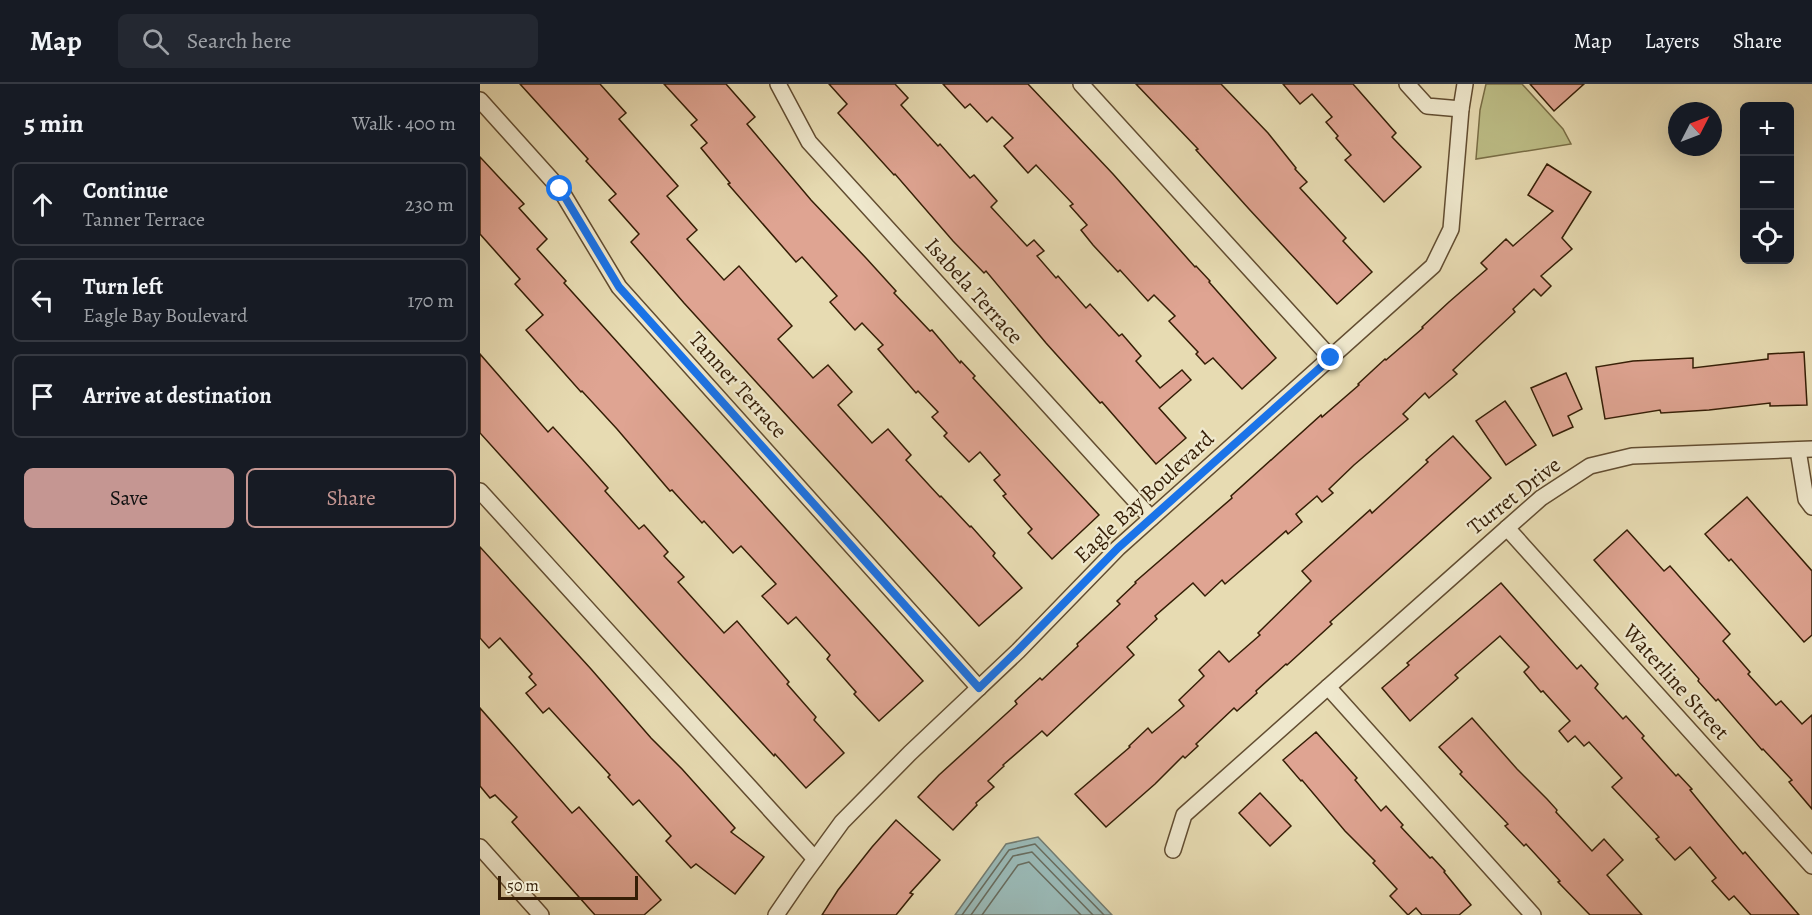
<!DOCTYPE html>
<html lang="en">
<head>
<meta charset="utf-8">
<style>
  body { margin:0; font-family:Alegreya,serif; background:#242831; color:#f1f3f6 }
  .controls { position:absolute; right:18px; top:18px; display:grid; overflow:hidden; border-radius:9px; box-shadow:0 6px 24px #0002 }
  .controls button { width:54px; height:54px; display:grid; place-items:center; padding:0; border:0; border-bottom:2px solid #363941; background:#171b24; color:#f1f3f6; font:30px sans-serif }
  .compass { position:absolute; left:1188px; top:18px; width:54px; height:54px; border-radius:50%; background:#171b24; box-shadow:0 6px 24px #0002; rotate:48deg }
  .scale { position:absolute; left:18px; bottom:15px; width:140px; box-sizing:border-box; padding-left:6px; border:3px solid #351e06; border-top:0; font-size:16px; line-height:21px; white-space:nowrap; color:#351e06; -webkit-text-stroke:4px #efe8cd; paint-order:stroke }
  .stop { position:absolute; width:18px; height:18px; margin:-14px; border:4px solid #1a73e8; border-radius:50%; background:#fff }
  .stop.end { background:#1a73e8; border-color:#fff; box-shadow:0 2px 6px #0008 }
  .list { margin:0; padding:0; list-style:none }
  h2 { display:flex; justify-content:space-between; align-items:center; height:78px; margin:0; padding:0 24px; font-size:26px }
  h2 small { font-size:20px; font-weight:400; color:#9ea1a6 }
  .list li { display:grid; grid-template-columns:39px 1fr auto; gap:18px; align-items:center; box-sizing:border-box; height:84px; margin:0 12px 12px; padding:0 12px; border:2px solid #363941; border-radius:9px }
  .list b { display:block; font-size:22px; white-space:nowrap }
  .list p { margin:0; font-size:20px; white-space:nowrap; color:#9ea1a6 }
  .list em { font-size:20px; font-style:normal; color:#9ea1a6 }
  .actions { display:flex; gap:12px; padding:18px 24px }
  .actions a { flex:1; padding:14px 0; border:2px solid #c59692; border-radius:9px; text-align:center; font-size:21px; color:#c59692 }
  .actions .main { background:#c59692; color:#111 }
  .icon { flex:none; width:33px; height:33px; fill:none; stroke:currentColor; stroke-width:2; stroke-linecap:round; stroke-linejoin:round }
  .map { position:relative; flex:none; width:1332px; height:831px; overflow:hidden }
  header { display:flex; align-items:center; gap:36px; box-sizing:border-box; height:84px; padding:0 30px; background:#171b24; border-bottom:2px solid #363941 }
  header strong { font-size:28px }
  nav { display:flex; gap:33px; margin-inline-start:auto; font-size:21px }
  .search { width:420px; height:54px; background:#242831; display:flex; align-items:center; gap:15px; box-sizing:border-box; padding:0 21px; border-radius:9px; color:#9ea1a6; font-size:22px }
  main { display:flex }
  aside { flex:1; background:#171b24 }
  .map>svg:first-child { display:block }
  .green { fill:#bdbe87; stroke:#796e46; stroke-width:1.5 }
  .water { fill:#9ab9b6; stroke:#727b70; stroke-width:1.5 }
  .lines { fill:none; stroke-linecap:round; stroke-linejoin:round }
  .shore { stroke:#686c5e; stroke-width:1.5 }
  .building { fill:#dfa492; stroke:#351e06; stroke-width:1.5 }
  .street-casing { stroke:#624d31; stroke-width:18 }
  .street { stroke:#efe8cd; stroke-width:15 }
  .route { stroke:#1a73e8; stroke-width:8 }
  .labels { text-anchor:middle; dominant-baseline:central; stroke-width:4.5; stroke-linejoin:round; paint-order:stroke }
  .street-label { font-size:22px; fill:#351e06; stroke:#efe8cd }
</style>
</head>
<body>
<header>
<strong>Map</strong>
<div class="search"><svg class="icon" aria-label="search" viewBox="0 0 24 24"><circle cx="10" cy="10" r="6"/><path d="M15 15l6 6"/></svg>Search here</div>
<nav><a>Map</a><a>Layers</a><a>Share</a></nav>
</header>
<main>
<aside>
<h2>5 min<small>Walk · 400 m</small></h2>
<ul class="list">
<li><svg class="icon" aria-label="ahead" viewBox="0 0 24 24"><path d="M12 20V5M6 11l6-6 6 6"/></svg><div><b>Continue</b><p>Tanner Terrace</p></div><em>230 m</em></li>
<li><svg class="icon" aria-label="left" viewBox="0 0 24 24"><path d="M17 20v-9H6M10 6l-5 5 5 5"/></svg><div><b>Turn left</b><p>Eagle Bay Boulevard</p></div><em>170 m</em></li>
<li><svg class="icon" aria-label="arrive" viewBox="0 0 24 24"><path d="M6 21V4h12l-3 4 3 4H6"/></svg><div><b>Arrive at destination</b></div></li>
</ul>
<div class="actions"><a class="main">Save</a><a>Share</a></div>
</aside>
<div class="map">
<svg width="1332" height="831" viewBox="0 0 1332 831">
  <rect width="100%" height="100%" fill="#e7dbb2"/>
  <filter id="stains"><feTurbulence type="fractalNoise" baseFrequency=".00333" numOctaves="4"/><feColorMatrix values="0 0 0 0 .2 0 0 0 0 .09 0 0 0 0 .02 0 0 0 .5 -.17"/></filter>
  <radialGradient id="worn" r=".72"><stop offset=".6" stop-color="#630" stop-opacity="0"/><stop offset="1" stop-color="#630" stop-opacity=".3"/></radialGradient>
  <!-- green -->
  <path class="green" d="M 1006,0 L 1042,0 L 1083,45 L 1091,60 L 996,75 L 1000,26 Z"/>
  <!-- water -->
  <path class="water" d="M 558,753 L 632,831 L 475,831 L 526,760 Z"/>
  <g class="lines">
    <!-- shore -->
    <g class="shore">
      <path d="M 482,831 L 529,766 L 555,760 L 624,831"/>
      <path d="M 491,831 L 533,772 L 552,768 L 613,831"/>
      <path d="M 502,831 L 538,781 L 549,778 L 601,831"/>
    </g>
  </g>
  <!-- building -->
  <g class="building">
    <path d="M 40,0 L 120,0 L 146,29 L 139,35 L 198,102 L 187,112 L 217,146 L 207,155 L 244,196 L 259,182 L 312,242 L 298,255 L 333,294 L 348,281 L 372,308 L 358,321 L 392,359 L 408,345 L 431,371 L 426,376 L 460,413 L 461,412 L 490,443 L 491,442 L 515,469 L 513,472 L 542,504 L 499,542 L 204,219 L 151,158 L 159,150 L 129,116 L 136,110 L 106,77 L 108,75 Z"/>
    <path d="M 184,0 L 246,0 L 275,33 L 267,40 L 331,116 L 386,174 L 416,207 L 414,209 L 450,247 L 452,246 L 480,279 L 481,277 L 495,292 L 493,294 L 619,431 L 572,475 L 548,449 L 552,445 L 523,412 L 526,410 L 514,396 L 520,391 L 500,368 L 489,378 L 464,352 L 467,349 L 452,333 L 458,328 L 438,307 L 436,309 L 398,265 L 403,261 L 382,239 L 375,246 L 350,218 L 357,212 L 322,173 L 316,178 L 248,100 L 250,99 L 221,64 L 227,59 L 211,41 L 217,36 Z"/>
    <path d="M 349,0 L 415,0 L 428,14 L 421,21 L 458,62 L 460,60 L 490,94 L 494,91 L 517,117 L 511,123 L 547,162 L 554,156 L 564,167 L 557,172 L 576,194 L 578,192 L 606,224 L 610,220 L 639,252 L 642,250 L 661,272 L 656,277 L 680,304 L 702,286 L 711,296 L 679,324 L 706,354 L 676,380 L 622,318 L 620,319 L 566,259 L 506,187 L 504,189 L 473,157 L 415,90 L 414,91 L 358,29 L 367,20 Z"/>
    <path d="M 463,0 L 548,0 L 633,90 L 715,183 L 716,182 L 730,197 L 729,198 L 796,274 L 762,305 L 733,274 L 725,280 L 716,270 L 718,268 L 689,237 L 695,232 L 674,211 L 668,217 L 640,186 L 638,188 L 613,161 L 601,146 L 607,141 L 590,122 L 593,120 L 556,81 L 548,89 L 524,62 L 533,54 L 512,33 L 507,38 L 490,20 L 485,24 Z"/>
    <path d="M 656,0 L 741,0 L 788,49 L 816,84 L 815,85 L 827,98 L 820,104 L 866,154 L 863,157 L 892,188 L 857,220 L 769,125 L 716,66 L 718,65 Z"/>
    <path d="M 803,0 L 873,0 L 916,49 L 912,53 L 941,83 L 904,118 L 865,76 L 871,71 L 856,54 L 858,52 L 846,38 L 852,33 L 832,10 L 820,20 Z"/>
    <path d="M 1050,0 L 1104,0 L 1074,27 Z"/>
    <path d="M 0,73 L 44,120 L 39,124 L 67,155 L 57,165 L 86,197 L 84,199 L 443,597 L 399,637 L 374,610 L 376,608 L 347,575 L 350,571 L 316,533 L 308,540 L 282,512 L 296,500 L 261,462 L 253,469 L 224,437 L 222,439 L 192,406 L 190,407 L 137,345 L 102,307 L 101,308 L 46,246 L 63,231 L 35,200 L 40,195 L 0,150 Z"/>
    <path d="M 1067,80 L 1111,108 L 1082,154 L 1092,165 L 1061,192 L 1071,202 L 1061,212 L 1054,205 L 1033,225 L 1035,228 L 973,286 L 977,290 L 949,314 L 945,309 L 923,330 L 928,335 L 874,381 L 849,405 L 853,409 L 842,418 L 837,412 L 816,430 L 822,438 L 808,450 L 806,447 L 745,500 L 742,496 L 725,512 L 713,499 L 675,532 L 677,535 L 647,563 L 654,571 L 567,652 L 562,647 L 523,681 L 524,682 L 508,697 L 514,703 L 496,719 L 497,721 L 473,746 L 438,713 L 459,691 L 537,620 L 535,617 L 560,594 L 562,596 L 598,562 L 597,560 L 640,520 L 637,517 L 656,499 L 655,498 L 752,414 L 751,412 L 841,331 L 842,333 L 879,301 L 878,300 L 905,275 L 906,276 L 943,244 L 942,243 L 969,218 L 1007,185 L 1001,179 L 1026,155 L 1033,162 L 1073,127 L 1048,111 Z"/>
    <path d="M 1324,268 L 1327,321 L 1290,322 L 1290,319 L 1229,326 L 1181,329 L 1180,326 L 1125,335 L 1116,283 L 1153,277 L 1213,274 L 1213,284 L 1288,275 L 1288,270 Z"/>
    <path d="M 0,270 L 68,348 L 73,343 L 103,376 L 128,404 L 125,407 L 159,445 L 164,441 L 188,468 L 184,472 L 204,493 L 198,498 L 244,549 L 257,537 L 309,598 L 307,600 L 336,633 L 334,636 L 364,669 L 326,704 L 295,670 L 294,672 L 204,574 L 0,349 Z"/>
    <path d="M 1086,289 L 1102,325 L 1088,332 L 1093,343 L 1073,352 L 1051,304 Z"/>
    <path d="M 1025,317 L 1056,361 L 1026,381 L 996,337 Z"/>
    <path d="M 973,352 L 1011,394 L 850,538 L 852,540 L 807,581 L 806,580 L 776,607 L 777,609 L 757,627 L 754,624 L 716,660 L 718,662 L 705,674 L 703,672 L 675,700 L 626,743 L 595,710 L 650,663 L 649,662 L 668,644 L 672,649 L 704,622 L 699,616 L 724,592 L 719,586 L 739,567 L 749,578 L 780,551 L 778,549 L 831,497 L 822,487 L 890,426 L 892,429 L 948,378 L 946,376 Z"/>
    <path d="M 1267,413 L 1332,487 L 1332,551 L 1324,558 L 1251,475 L 1249,477 L 1225,450 Z"/>
    <path d="M 1147,446 L 1184,487 L 1190,482 L 1250,550 L 1243,557 L 1270,588 L 1268,590 L 1296,621 L 1301,617 L 1322,640 L 1332,631 L 1332,725 L 1309,698 L 1312,696 L 1283,665 L 1282,666 L 1238,615 L 1236,617 L 1218,597 L 1219,595 L 1114,476 Z"/>
    <path d="M 0,463 L 111,585 L 171,654 L 202,685 L 255,744 L 251,748 L 284,773 L 255,810 L 216,780 L 211,784 L 186,757 L 191,752 L 159,716 L 153,721 L 128,693 L 130,691 L 69,624 L 63,629 L 46,609 L 56,601 L 49,593 L 52,590 L 20,554 L 9,564 L 0,554 Z"/>
    <path d="M 1021,499 L 1097,585 L 1101,581 L 1118,600 L 1115,604 L 1143,635 L 1146,632 L 1164,652 L 1162,654 L 1196,692 L 1198,690 L 1212,705 L 1210,706 L 1237,739 L 1263,770 L 1265,768 L 1319,831 L 1271,831 L 1254,812 L 1249,816 L 1232,797 L 1236,794 L 1210,763 L 1195,776 L 1176,755 L 1179,753 L 1132,703 L 1142,694 L 1109,658 L 1104,662 L 1095,652 L 1088,658 L 1079,647 L 1090,637 L 1063,607 L 1061,608 L 1044,588 L 1049,583 L 1020,552 L 975,591 L 978,594 L 930,637 L 902,604 L 929,581 L 927,579 Z"/>
    <path d="M 0,624 L 92,729 L 99,723 L 181,816 L 164,831 L 115,831 L 32,738 L 37,733 L 15,711 L 10,714 L 0,702 Z"/>
    <path d="M 992,634 L 1037,685 L 1067,715 L 1077,726 L 1076,728 L 1112,767 L 1124,755 L 1143,776 L 1127,791 L 1162,831 L 1110,831 L 1078,798 L 1080,797 L 1046,760 L 1044,762 L 1025,742 L 1028,740 L 980,690 L 982,688 L 959,663 Z"/>
    <path d="M 836,648 L 877,694 L 875,696 L 901,727 L 906,722 L 923,741 L 921,743 L 950,774 L 952,773 L 965,787 L 964,788 L 991,821 L 979,831 L 942,831 L 936,824 L 928,831 L 910,812 L 917,805 L 893,779 L 895,777 L 865,747 L 822,696 L 821,697 L 803,676 Z"/>
    <path d="M 780,709 L 811,742 L 790,762 L 759,729 Z"/>
    <path d="M 416,736 L 460,776 L 430,809 L 433,810 L 416,831 L 342,831 L 358,806 L 392,763 Z"/>
  </g>
  <g class="lines">
    <defs>
      <g id="street">
        <path d="M 298,0 L 329,58 L 671,434"/>
        <path d="M 601,0 L 851,274"/>
        <path d="M 927,0 L 947,22 L 981,25"/>
        <path d="M 0,16 L 80,105 L 139,203 L 499,604"/>
        <path d="M 1318,366 L 1326,415 L 1332,423"/>
        <path d="M 0,407 L 335,775"/>
        <path d="M 1027,444 L 1332,782"/>
        <path d="M 848,603 L 1053,831"/>
        <path d="M 0,763 L 61,831"/>
        <path d="M 693,766 L 704,731 L 1027,444 L 1061,414 L 1110,382 L 1152,372 L 1332,365"/>
        <path d="M 296,831 L 322,793 L 362,738 L 430,669 L 538,567 L 638,464 L 953,182 L 971,145 L 981,25 L 985,0"/>
      </g>
    </defs>
    <!-- street casing -->
    <use href="#street" class="street-casing"/>
    <!-- street -->
    <use href="#street" class="street"/>
  </g>
  <g class="lines">
    <!-- route -->
    <path class="route" d="M 80,105 L 139,203 L 499,604 L 537,567 L 638,464 L 851,274"/>
  </g>
  <g class="labels">
    <!-- street labels -->
    <g class="street-label">
      <text transform="translate(494 207) rotate(48)">Isabela Terrace</text>
      <text transform="translate(258 301) rotate(48)">Tanner Terrace</text>
      <text transform="translate(1034 412) rotate(-38)">Turret Drive</text>
      <text transform="translate(664 413) rotate(-43)">Eagle Bay Boulevard</text>
      <text transform="translate(1196 598) rotate(48)">Waterline Street</text>
    </g>
  </g>
  <rect width="100%" height="100%" filter="url(#stains)"/>
  <rect width="100%" height="100%" fill="url(#worn)"/>
</svg>
<div class="controls">
<button>+</button>
<button>−</button>
<button><svg class="icon" aria-label="locate" viewBox="0 0 24 24"><circle cx="12" cy="12" r="6"/><path d="M12 2v4M12 18v4M2 12h4M18 12h4"/></svg></button>
</div>
<svg class="compass" viewBox="-18 -18 36 36"><path d="M0-13l5 13h-10z" fill="#e53935"/><path d="M0 13l5-13h-10z" fill="#9ea1a6"/></svg>
<div class="scale">50 m</div>
<div class="stop" style="left:80px;top:105px"></div>
<div class="stop end" style="left:851px;top:274px"></div>
</div>
</main>
</body>
</html>
